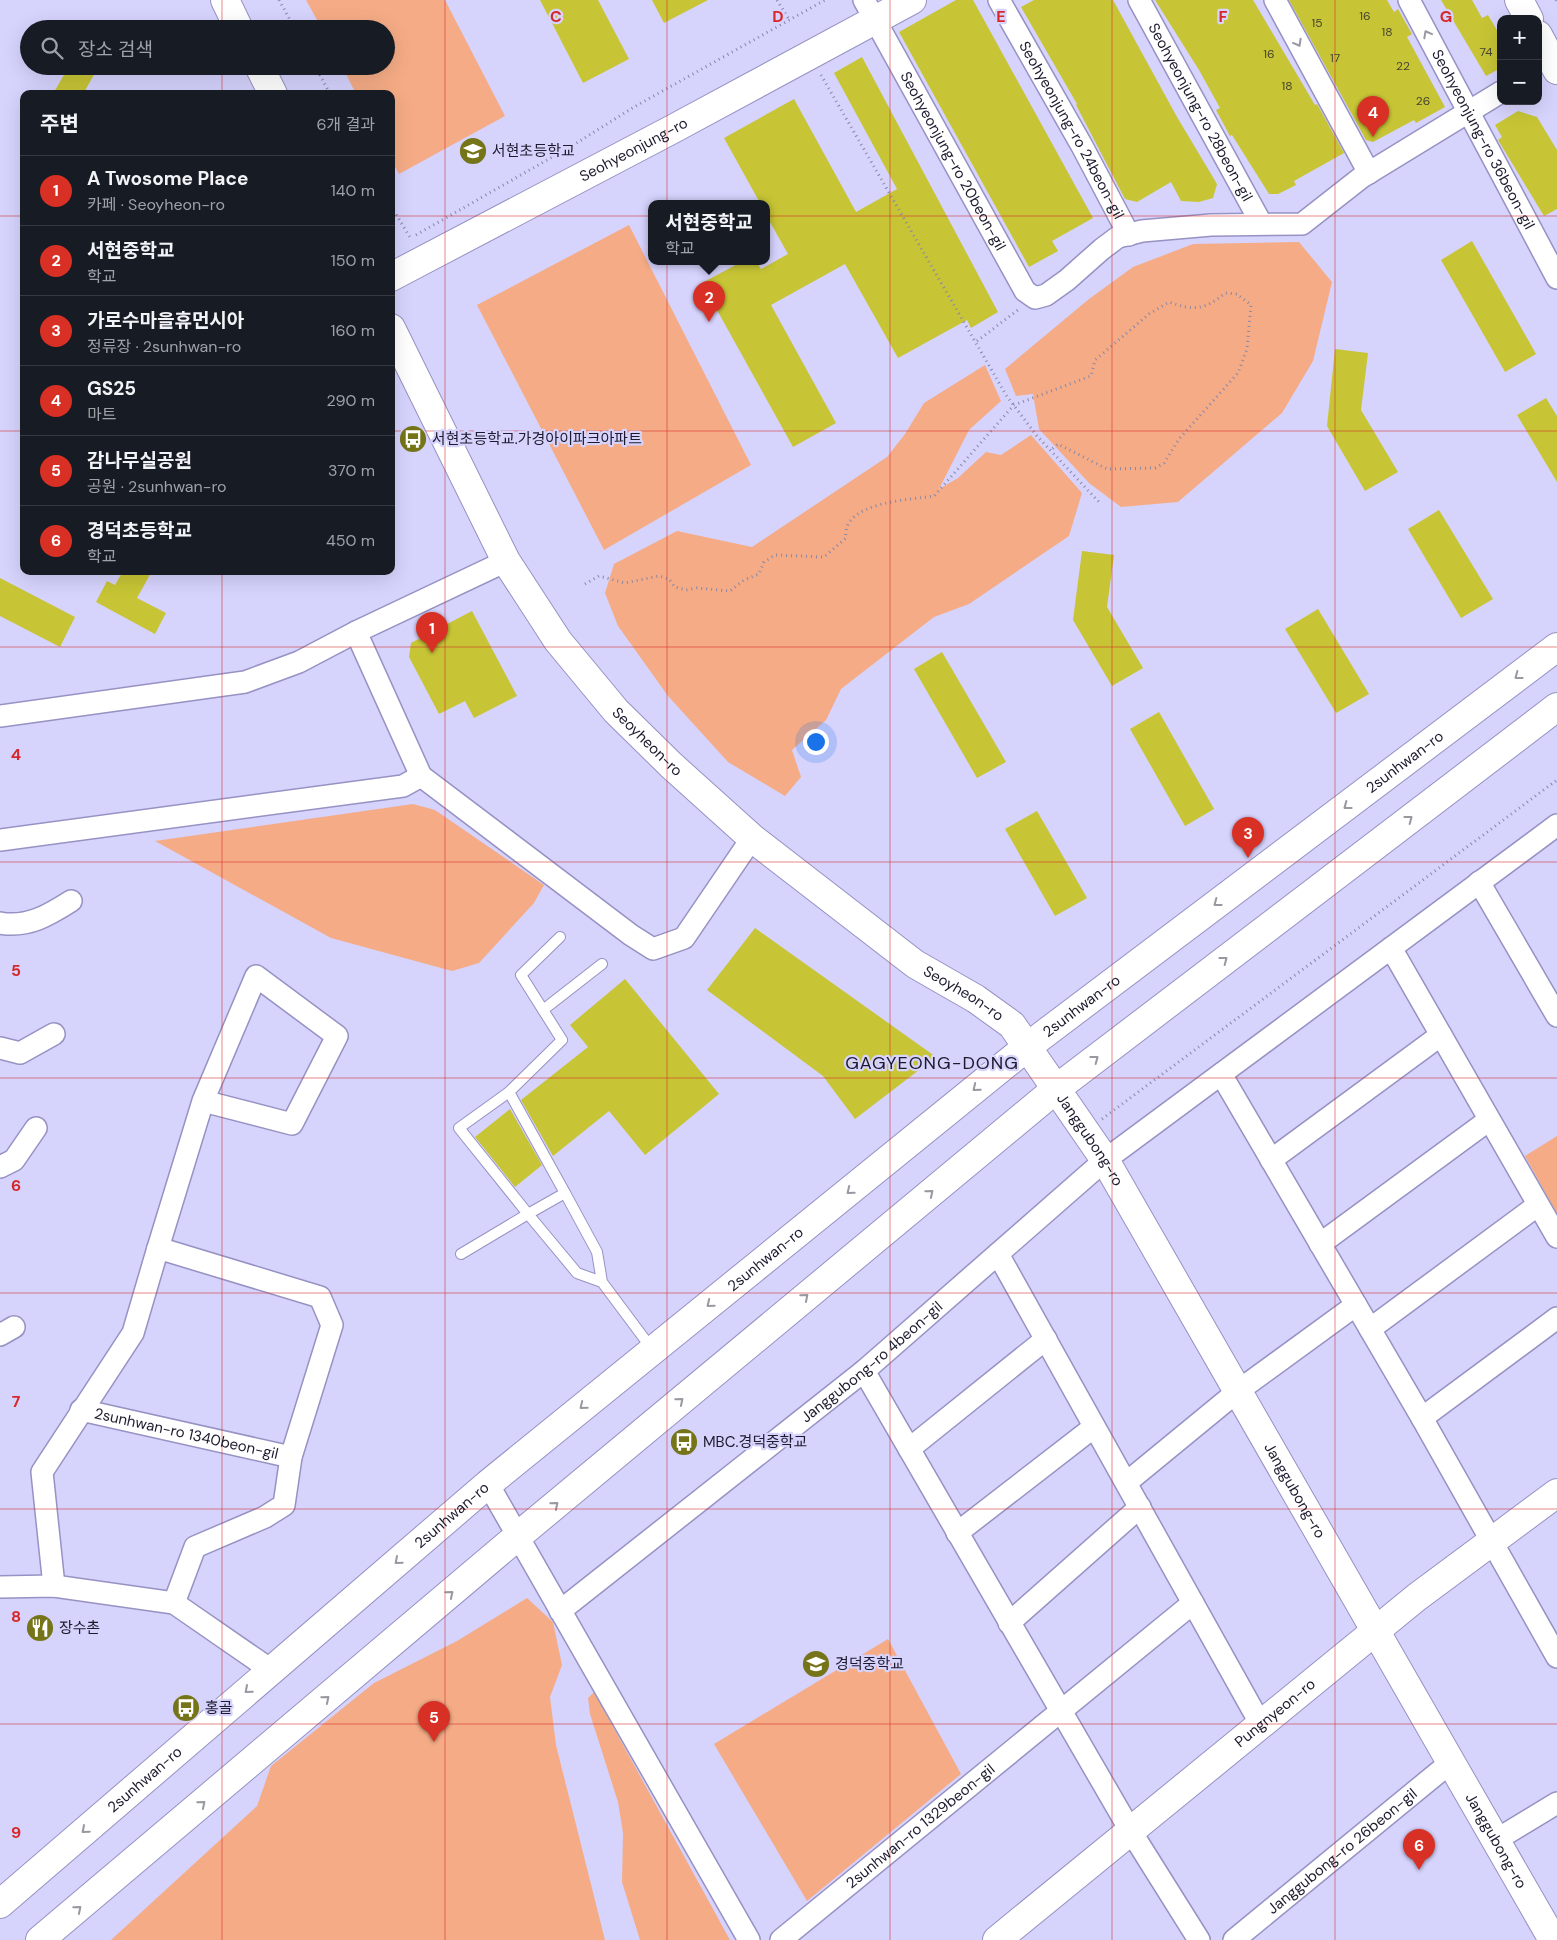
<!DOCTYPE html>
<html lang="ko">
<head>
<meta charset="utf-8">
<style>
  body { margin:0; font-family:"DM Sans","Noto Sans KR",sans-serif; background:#20242c; color:#f1f3f6 }
  .controls { position:absolute; right:15px; top:15px; display:grid; overflow:hidden; border-radius:10px; box-shadow:0 5px 20px #0002 }
  .controls button { width:45px; height:45px; display:grid; place-items:center; padding:0; border:0; border-bottom:1px solid #363941; background:#171b24; color:#f1f3f6; font:25px sans-serif }
  .you { position:absolute; left:815px; top:741px; width:18px; height:18px; margin:-12px; border:4px solid #fff; border-radius:50%; background:#1a73e8; box-shadow:0 0 0 8px #1a73e833 }
  .badge { display:grid; place-items:center; width:32px; height:32px; border-radius:50%; background:#d93025; color:#fff; font-size:16px; font-weight:700 }
  .pin { position:absolute; translate:-50% -41px; filter:drop-shadow(0 1px 2px #0008) }
  .pin::after { content:''; position:absolute; top:26px; width:18px; height:15px; background:inherit; clip-path:polygon(0 0,100% 0,50% 100%) }
  .popup { position:absolute; left:648px; top:200px; width:122px; height:65px; box-sizing:border-box; display:grid; place-content:center; border-radius:10px; background:#171b24; filter:drop-shadow(0 1px 4px #0005); font-size:16px; white-space:nowrap; color:#9ea1a6 }
  .popup b { font-size:19px; color:#f1f3f6 }
  .popup::after { content:''; position:absolute; left:50%; top:100%; margin-left:-10px; border:10px solid transparent; border-top-color:#171b24 }
  .list { margin:0; padding:0; list-style:none }
  h2 { display:flex; justify-content:space-between; align-items:center; height:65px; margin:0; padding:0 20px; font-size:21px }
  h2 small { font-size:16px; font-weight:400; color:#9ea1a6 }
  .list li { display:grid; grid-template-columns:32px 1fr auto; gap:15px; align-items:center; box-sizing:border-box; height:70px; padding:0 20px; border-top:1px solid #363941 }
  .list b { display:block; font-size:19px; white-space:nowrap }
  .list p { margin:0; font-size:16px; white-space:nowrap; color:#9ea1a6 }
  .list em { font-size:16px; font-style:normal; color:#9ea1a6 }
  .icon { flex:none; width:28px; height:28px; fill:none; stroke:currentColor; stroke-width:2; stroke-linecap:round; stroke-linejoin:round }
  .map { position:relative; flex:none; width:1557px; height:1940px; overflow:hidden }
  .search { position:absolute; background:#171b24; box-shadow:0 5px 20px #0002; left:20px; top:20px; width:375px; height:55px; display:flex; align-items:center; gap:12px; box-sizing:border-box; padding:0 18px; border-radius:28px; color:#9ea1a6; font-size:19px }
  .panel { position:absolute; background:#171b24; box-shadow:0 5px 20px #0002; left:20px; top:90px; width:375px; height:485px; border-radius:10px }
  .map>svg:first-child { display:block }
  .green { fill:#f5ac86 }
  .building { fill:#c7c535 }
  .lines { fill:none; stroke-linecap:round; stroke-linejoin:round }
  .lane-casing { stroke:#9692c3; stroke-width:12 }
  .street-casing { stroke:#9692c3; stroke-width:24 }
  .secondary-casing { stroke:#9692c3; stroke-width:30 }
  .path { stroke:#8a87a7; stroke-width:3; stroke-dasharray:1 4; stroke-linecap:butt }
  .lane { stroke:#fff; stroke-width:10 }
  .street { stroke:#fff; stroke-width:21 }
  .secondary { stroke:#fff; stroke-width:28 }
  .oneway { stroke:#9998a0 }
  .grid { fill:none; stroke:#d62828; stroke-width:1; stroke-opacity:0.55 }
  .labels { text-anchor:middle; dominant-baseline:central; stroke-width:4.5; stroke-linejoin:round; paint-order:stroke }
  .number-label { font-size:12px; fill:#47452f }
  .street-label { font-size:15px; fill:#1c1a2d; stroke:#d6d3fd }
  .poi-label { font-size:15px; fill:#1c1a2d; stroke:#d6d3fd; text-anchor:start }
  .quarter-label { font-size:18px; letter-spacing:1px; fill:#1c1a2d; stroke:#d6d3fd }
  .grid-label { font-size:16px; text-anchor:middle; font-weight:bold; fill:#d62828; stroke:#d6d3fd; stroke-width:4.5; stroke-linejoin:round; paint-order:stroke }
</style>
</head>
<body>
<div class="map">
<svg width="1557" height="1940" viewBox="0 0 1557 1940">
  <rect width="100%" height="100%" fill="#d6d3fd"/>
  <!-- green -->
  <g class="green">
    <path d="M 306,0 L 445,0 L 505,116 L 399,174 L 391,159 L 391,94 L 356,94 L 342,66 L 386,66 L 386,29 L 322,29 Z"/>
    <path d="M 629,225 L 751,465 L 604,550 L 477,305 Z"/>
    <path d="M 1299,242 L 1332,282 L 1313,361 L 1282,413 L 1178,502 L 1121,507 L 1089,483 L 1039,429 L 1033,394 L 1016,396 L 1005,369 L 1089,299 L 1133,267 L 1193,244 Z"/>
    <path d="M 985,365 L 1001,401 L 969,430 L 939,489 L 958,478 L 986,452 L 1001,455 L 1031,435 L 1082,493 L 1069,536 L 969,604 L 934,617 L 841,689 L 826,720 L 792,750 L 801,777 L 785,796 L 728,762 L 668,696 L 618,626 L 605,593 L 614,564 L 677,531 L 752,547 L 887,457 L 905,434 L 924,403 Z"/>
    <path d="M 413,804 L 435,810 L 544,885 L 534,903 L 479,963 L 452,971 L 331,938 L 155,841 Z"/>
    <path d="M 1557,1136 L 1557,1214 L 1525,1156 Z"/>
    <path d="M 527,1598 L 553,1622 L 562,1665 L 550,1697 L 556,1745 L 605,1940 L 111,1940 L 257,1806 L 271,1766 L 374,1683 L 457,1641 Z"/>
    <path d="M 888,1639 L 961,1774 L 807,1901 L 714,1744 Z"/>
    <path d="M 594,1692 L 730,1940 L 640,1940 L 622,1882 L 623,1833 L 618,1802 L 590,1714 L 588,1698 Z"/>
  </g>
  <!-- building -->
  <g class="building">
    <path d="M 540,0 L 598,0 L 629,59 L 583,83 Z"/>
    <path d="M 652,0 L 708,0 L 664,23 Z"/>
    <path d="M 956,0 L 973,0 L 1093,218 L 1052,241 L 1058,251 L 1029,267 L 899,32 Z"/>
    <path d="M 1034,0 L 1113,0 L 1177,117 L 1217,184 L 1213,198 L 1199,202 L 1181,201 L 1171,182 L 1137,202 L 1125,199 L 1076,105 L 1077,104 L 1021,7 Z"/>
    <path d="M 1155,0 L 1253,0 L 1315,105 L 1317,104 L 1344,153 L 1294,181 L 1296,185 L 1278,194 L 1269,194 L 1232,135 L 1230,136 L 1216,110 L 1220,108 L 1199,70 Z"/>
    <path d="M 1289,0 L 1387,0 L 1394,12 L 1398,9 L 1412,34 L 1407,37 L 1445,107 L 1416,123 L 1414,120 L 1373,142 L 1366,140 Z"/>
    <path d="M 1441,0 L 1472,0 L 1482,18 L 1488,15 L 1501,37 L 1501,68 L 1486,76 Z"/>
    <path d="M 862,57 L 998,312 L 971,328 L 967,320 L 898,358 L 845,264 L 771,305 L 836,423 L 793,447 L 702,283 L 743,261 L 756,261 L 761,269 L 788,254 L 766,215 L 766,203 L 760,203 L 724,138 L 794,99 L 856,212 L 897,189 L 834,73 Z"/>
    <path d="M 69,66 L 99,66 L 83,94 L 53,94 Z"/>
    <path d="M 1518,111 L 1537,117 L 1557,150 L 1557,209 L 1544,216 L 1498,140 L 1502,137 L 1495,125 Z"/>
    <path d="M 1472,241 L 1536,354 L 1505,372 L 1441,260 Z"/>
    <path d="M 1335,349 L 1368,353 L 1361,410 L 1398,472 L 1365,491 L 1327,426 Z"/>
    <path d="M 1546,398 L 1557,416 L 1557,482 L 1517,415 Z"/>
    <path d="M 1439,510 L 1493,599 L 1461,618 L 1408,529 Z"/>
    <path d="M 1082,551 L 1114,555 L 1107,607 L 1143,668 L 1112,686 L 1073,620 Z"/>
    <path d="M 123,571 L 152,571 L 137,598 L 166,613 L 155,634 L 96,602 L 107,581 L 115,585 Z"/>
    <path d="M 0,578 L 75,617 L 60,647 L 0,616 Z"/>
    <path d="M 1318,609 L 1369,694 L 1336,713 L 1285,629 Z"/>
    <path d="M 472,611 L 517,696 L 474,718 L 465,701 L 439,714 L 409,657 L 411,643 Z"/>
    <path d="M 942,652 L 1006,762 L 977,778 L 914,669 Z"/>
    <path d="M 1159,712 L 1214,809 L 1185,826 L 1130,729 Z"/>
    <path d="M 1037,811 L 1087,898 L 1055,916 L 1005,829 Z"/>
    <path d="M 755,928 L 936,1057 L 855,1119 L 823,1076 L 707,990 Z"/>
    <path d="M 625,979 L 719,1094 L 645,1155 L 609,1111 L 553,1156 L 521,1100 L 588,1047 L 570,1025 Z"/>
    <path d="M 510,1109 L 542,1165 L 515,1187 L 475,1137 Z"/>
  </g>
  <g class="lines">
    <defs>
      <g id="lane">
        <path d="M 543,1010 L 602,964"/>
        <path d="M 509,1092 L 562,1040 L 521,975 L 560,937"/>
        <path d="M 461,1254 L 528,1214 L 459,1128 L 509,1092 L 565,1193"/>
        <path d="M 602,1282 L 577,1273 L 528,1214 L 565,1193 L 597,1252 L 602,1282 L 652,1349"/>
      </g>
      <g id="street">
        <path id="s1" d="M 864,0 L 1025,291 L 1035,298 L 1046,295 L 1067,280 L 1102,249 L 1118,237 L 1142,231 L 1211,225 L 1302,224 L 1362,177 L 1501,92"/>
        <path id="s2" d="M 999,0 L 1082,146 L 1129,235"/>
        <path id="s3" d="M 1139,0 L 1261,223"/>
        <path d="M 1275,0 L 1369,173"/>
        <path id="s4" d="M 1409,0 L 1557,278"/>
        <path d="M 356,632 L 421,776 L 631,935 L 653,949 L 684,938 L 752,838"/>
        <path d="M 0,716 L 245,682 L 299,662 L 356,632 L 506,561"/>
        <path d="M 0,840 L 403,786 L 421,776"/>
        <path d="M 1479,882 L 1557,1016"/>
        <path d="M 0,923 C 28,928 49,915 71,901"/>
        <path d="M 1391,948 L 1557,1237"/>
        <path d="M 0,1048 L 20,1053 L 54,1034"/>
        <path d="M 1221,1074 L 1422,1418 L 1557,1657"/>
        <path d="M 1271,1160 L 1441,1035"/>
        <path d="M 0,1167 L 14,1160 L 36,1128"/>
        <path d="M 1320,1244 L 1489,1120"/>
        <path d="M 158,1248 L 203,1101 L 256,976 L 337,1036 L 292,1124 L 203,1101"/>
        <path d="M 998,1254 L 1260,1723"/>
        <path d="M 1370,1329 L 1538,1205"/>
        <path d="M 0,1335 L 14,1327"/>
        <path d="M 864,1371 L 1130,1830 L 1199,1940"/>
        <path id="s5" d="M 81,1410 L 291,1457"/>
        <path d="M 1422,1418 L 1557,1318"/>
        <path d="M 909,1449 L 1046,1339"/>
        <path d="M 1126,1483 L 1238,1391 L 1356,1305"/>
        <path d="M 488,1484 L 749,1940"/>
        <path d="M 957,1533 L 1094,1427"/>
        <path d="M 54,1586 L 42,1472 L 133,1333 L 158,1248 L 320,1297 L 332,1325 L 291,1457 L 284,1505 L 265,1517 L 195,1547 L 174,1603"/>
        <path d="M 0,1587 L 54,1586 L 174,1603 L 271,1670"/>
        <path id="s6" d="M 560,1611 L 864,1371 L 1105,1160 L 1557,825"/>
        <path d="M 1009,1623 L 1140,1507"/>
        <path d="M 1496,1840 L 1557,1803"/>
        <path id="s7" d="M 781,1940 L 1193,1603"/>
        <path id="s8" d="M 1234,1940 L 1451,1762"/>
      </g>
      <g id="secondary">
        <path d="M 225,0 L 239,29"/>
        <path d="M 1519,0 L 1529,19"/>
        <path d="M 1538,35 L 1557,70"/>
        <path d="M 259,66 L 273,94"/>
        <path id="s9" d="M 391,277 L 671,130 L 912,0"/>
        <path id="s10" d="M 391,328 L 506,561 L 558,641 L 616,711 L 671,765 L 752,838 L 915,964 L 976,999 L 1012,1025 L 1105,1160 L 1553,1940"/>
        <path id="s11" d="M 0,1904 L 488,1484 L 1027,1047 L 1557,647"/>
        <path d="M 40,1940 L 518,1536 L 1056,1089 L 1557,707"/>
        <path id="s12" d="M 997,1940 L 1417,1597 L 1557,1493"/>
      </g>
    </defs>
    <!-- lane casing -->
    <use href="#lane" class="lane-casing"/>
    <!-- street casing -->
    <use href="#street" class="street-casing"/>
    <!-- secondary casing -->
    <use href="#secondary" class="secondary-casing"/>
    <!-- path -->
    <g class="path">
      <path d="M 279,0 L 295,29"/>
      <path d="M 777,0 L 790,21"/>
      <path d="M 1556,0 L 1557,2"/>
      <path d="M 315,66 L 330,94"/>
      <path d="M 821,75 L 1006,395 L 1037,436 L 1099,502"/>
      <path d="M 391,206 L 411,239"/>
      <path d="M 416,235 L 575,144 L 634,107 L 825,0"/>
      <path d="M 977,341 L 1018,310"/>
      <path d="M 585,584 L 599,576 L 625,583 L 659,576 L 669,579 L 675,587 L 686,590 L 697,588 L 730,591 L 744,580 L 759,574 L 764,562 L 775,555 L 824,557 L 846,538 C 841,502 909,500 934,496 L 1014,405 L 1091,376 L 1095,360 L 1149,314 L 1169,302 C 1193,311 1205,310 1225,293 L 1237,294 L 1251,305 L 1247,349 L 1238,373 L 1179,439 L 1164,463 L 1155,468 L 1107,469 L 1058,444 L 1051,450"/>
      <path d="M 1102,1119 L 1557,780"/>
    </g>
    <!-- lane -->
    <use href="#lane" class="lane"/>
    <!-- street -->
    <use href="#street" class="street"/>
    <!-- secondary -->
    <use href="#secondary" class="secondary"/>
  </g>
  <!-- one-way arrows -->
  <defs><path id="oneway-chevron" d="M-2-3.5L2.5 0L-2 3.5" fill="none" stroke-width="1.6" stroke-linecap="round" stroke-linejoin="round" transform="scale(1.25)"/></defs>
  <g class="oneway">
    <use href="#oneway-chevron" transform="translate(1427 34) rotate(-118)"/>
    <use href="#oneway-chevron" transform="translate(1298 43) rotate(61)"/>
    <use href="#oneway-chevron" transform="translate(1518 676) rotate(143)"/>
    <use href="#oneway-chevron" transform="translate(1347 806) rotate(143)"/>
    <use href="#oneway-chevron" transform="translate(1409 819) rotate(-37)"/>
    <use href="#oneway-chevron" transform="translate(1217 903) rotate(143)"/>
    <use href="#oneway-chevron" transform="translate(1224 960) rotate(-37)"/>
    <use href="#oneway-chevron" transform="translate(1095 1059) rotate(-37)"/>
    <use href="#oneway-chevron" transform="translate(976 1088) rotate(141)"/>
    <use href="#oneway-chevron" transform="translate(850 1191) rotate(141)"/>
    <use href="#oneway-chevron" transform="translate(930 1193) rotate(-40)"/>
    <use href="#oneway-chevron" transform="translate(805 1297) rotate(-40)"/>
    <use href="#oneway-chevron" transform="translate(710 1304) rotate(141)"/>
    <use href="#oneway-chevron" transform="translate(680 1401) rotate(-40)"/>
    <use href="#oneway-chevron" transform="translate(583 1406) rotate(141)"/>
    <use href="#oneway-chevron" transform="translate(555 1505) rotate(-40)"/>
    <use href="#oneway-chevron" transform="translate(398 1561) rotate(139)"/>
    <use href="#oneway-chevron" transform="translate(450 1594) rotate(-40)"/>
    <use href="#oneway-chevron" transform="translate(248 1690) rotate(139)"/>
    <use href="#oneway-chevron" transform="translate(326 1699) rotate(-40)"/>
    <use href="#oneway-chevron" transform="translate(202 1804) rotate(-40)"/>
    <use href="#oneway-chevron" transform="translate(85 1830) rotate(139)"/>
    <use href="#oneway-chevron" transform="translate(78 1909) rotate(-40)"/>
  </g>
  <!-- grid -->
  <path class="grid" d="M 222,0 L 222,29M 445,0 L 445,1940M 667,0 L 667,1940M 890,0 L 890,1940M 1112,0 L 1112,1940M 1335,0 L 1335,1940M 222,66 L 222,94M 0,216 L 24,216M 391,216 L 1557,216M 0,431 L 24,431M 391,431 L 1557,431M 222,571 L 222,1940M 0,647 L 1557,647M 0,862 L 1557,862M 0,1078 L 1557,1078M 0,1293 L 1557,1293M 0,1509 L 1557,1509M 0,1724 L 1557,1724"/>
  <!-- icons -->
  <defs>
    <symbol id="school-disc" viewBox="-11 -11 22 22"><circle r="9.5" fill="#757419" stroke="#d6d3fd"/><path d="M0-5L7-2L0 1L-7-2ZM-4 1L0 2.5L4 1V4Q0 6-4 4Z" fill="#fff"/></symbol>
    <symbol id="bus-disc" viewBox="-11 -11 22 22"><circle r="9.5" fill="#757419" stroke="#d6d3fd"/><path d="M-5-6H5V4H4V6H2V4H-2V6H-4V4H-5ZM-3.5-4V0h7V-4ZM-3.5 1.2v1.5H-2V1.2ZM2 1.2v1.5H3.5V1.2Z" fill="#fff"/></symbol>
    <symbol id="restaurant-disc" viewBox="-11 -11 22 22"><circle r="9.5" fill="#757419" stroke="#d6d3fd"/><path d="M-5-6h1v4h1v-4h1v4h1v-4h1v5L-1.5 .5V6h-2V.5L-5-1ZM5-6V6H3V1.5H1.5Q1.5-4 5-6Z" fill="#fff"/></symbol>
  </defs>
  <g fill-rule="evenodd">
    <use href="#school-disc" x="457" y="135" width="32" height="32"/>
    <use href="#bus-disc" x="397" y="423" width="32" height="32"/>
    <use href="#bus-disc" x="668" y="1426" width="32" height="32"/>
    <use href="#restaurant-disc" x="24" y="1612" width="32" height="32"/>
    <use href="#school-disc" x="800" y="1648" width="32" height="32"/>
    <use href="#bus-disc" x="170" y="1692" width="32" height="32"/>
  </g>
  <g class="labels">
    <!-- number labels -->
    <g class="number-label">
      <text x="1365" y="16">16</text>
      <text x="1317" y="23">15</text>
      <text x="1387" y="32">18</text>
      <text x="1486" y="52">74</text>
      <text x="1269" y="54">16</text>
      <text x="1335" y="58">17</text>
      <text x="1403" y="66">22</text>
      <text x="1287" y="86">18</text>
      <text x="1423" y="101">26</text>
    </g>
    <!-- street labels -->
    <g class="street-label">
      <text stroke="none"><textPath href="#s3" startOffset="128">Seohyeonjung-ro 28beon-gil</textPath></text>
      <text stroke="none"><textPath href="#s2" startOffset="149">Seohyeonjung-ro 24beon-gil</textPath></text>
      <text stroke="none"><textPath href="#s4" startOffset="158">Seohyeonjung-ro 36beon-gil</textPath></text>
      <text stroke="none"><textPath href="#s9" startOffset="274">Seohyeonjung-ro</textPath></text>
      <text stroke="none"><textPath href="#s1" startOffset="184">Seohyeonjung-ro 20beon-gil</textPath></text>
      <text stroke="none"><textPath href="#s10" startOffset="490">Seoyheon-ro</textPath></text>
      <text stroke="none"><textPath href="#s11" startOffset="1811">2sunhwan-ro</textPath></text>
      <text stroke="none"><textPath href="#s10" startOffset="895">Seoyheon-ro</textPath></text>
      <text stroke="none"><textPath href="#s11" startOffset="1406">2sunhwan-ro</textPath></text>
      <text stroke="none"><textPath href="#s10" startOffset="1092">Janggubong-ro</textPath></text>
      <text stroke="none"><textPath href="#s11" startOffset="1001">2sunhwan-ro</textPath></text>
      <text stroke="none"><textPath href="#s6" startOffset="399">Janggubong-ro 4beon-gil</textPath></text>
      <text stroke="none"><textPath href="#s5" startOffset="108">2sunhwan-ro 1340beon-gil</textPath></text>
      <text stroke="none"><textPath href="#s10" startOffset="1498">Janggubong-ro</textPath></text>
      <text stroke="none"><textPath href="#s11" startOffset="596">2sunhwan-ro</textPath></text>
      <text stroke="none"><textPath href="#s12" startOffset="359">Pungnyeon-ro</textPath></text>
      <text stroke="none"><textPath href="#s11" startOffset="191">2sunhwan-ro</textPath></text>
      <text stroke="none"><textPath href="#s7" startOffset="180">2sunhwan-ro 1329beon-gil</textPath></text>
      <text stroke="none"><textPath href="#s10" startOffset="1902">Janggubong-ro</textPath></text>
      <text stroke="none"><textPath href="#s8" startOffset="140">Janggubong-ro 26beon-gil</textPath></text>
    </g>
    <!-- poi labels -->
    <g class="poi-label">
      <text x="492" y="151">서현초등학교</text>
      <text x="432" y="439">서현초등학교.가경아이파크아파트</text>
      <text x="703" y="1442">MBC.경덕중학교</text>
      <text x="59" y="1628">장수촌</text>
      <text x="835" y="1664">경덕중학교</text>
      <text x="205" y="1708">홍골</text>
    </g>
    <!-- quarter labels -->
    <g class="quarter-label">
      <text x="932" y="1063">GAGYEONG-DONG</text>
    </g>
  </g>
  <g class="grid-label">
    <text x="556" y="22">C</text>
    <text x="778" y="22">D</text>
    <text x="1001" y="22">E</text>
    <text x="1223" y="22">F</text>
    <text x="1446" y="22">G</text>
    <text x="16" y="760">4</text>
    <text x="16" y="976">5</text>
    <text x="16" y="1191">6</text>
    <text x="16" y="1407">7</text>
    <text x="16" y="1622">8</text>
    <text x="16" y="1838">9</text>
  </g>
</svg>
<div class="controls">
<button>+</button>
<button>−</button>
</div>
<div class="you"></div>
<div class="pin badge" style="left:432px;top:653px">1</div>
<div class="pin badge" style="left:709px;top:322px">2</div>
<div class="popup"><b>서현중학교</b>학교</div>
<div class="pin badge" style="left:1248px;top:858px">3</div>
<div class="pin badge" style="left:1373px;top:137px">4</div>
<div class="pin badge" style="left:434px;top:1742px">5</div>
<div class="pin badge" style="left:1419px;top:1870px">6</div>
<div class="search"><svg class="icon" aria-label="search" viewBox="0 0 24 24"><circle cx="10" cy="10" r="6"/><path d="M15 15l6 6"/></svg>장소 검색</div>
<section class="panel">
<h2>주변<small>6개 결과</small></h2>
<ul class="list">
<li><span class="badge">1</span><div><b>A Twosome Place</b><p>카페 · Seoyheon-ro</p></div><em>140 m</em></li>
<li><span class="badge">2</span><div><b>서현중학교</b><p>학교</p></div><em>150 m</em></li>
<li><span class="badge">3</span><div><b>가로수마을휴먼시아</b><p>정류장 · 2sunhwan-ro</p></div><em>160 m</em></li>
<li><span class="badge">4</span><div><b>GS25</b><p>마트</p></div><em>290 m</em></li>
<li><span class="badge">5</span><div><b>감나무실공원</b><p>공원 · 2sunhwan-ro</p></div><em>370 m</em></li>
<li><span class="badge">6</span><div><b>경덕초등학교</b><p>학교</p></div><em>450 m</em></li>
</ul>
</section>
</div>
</body>
</html>
